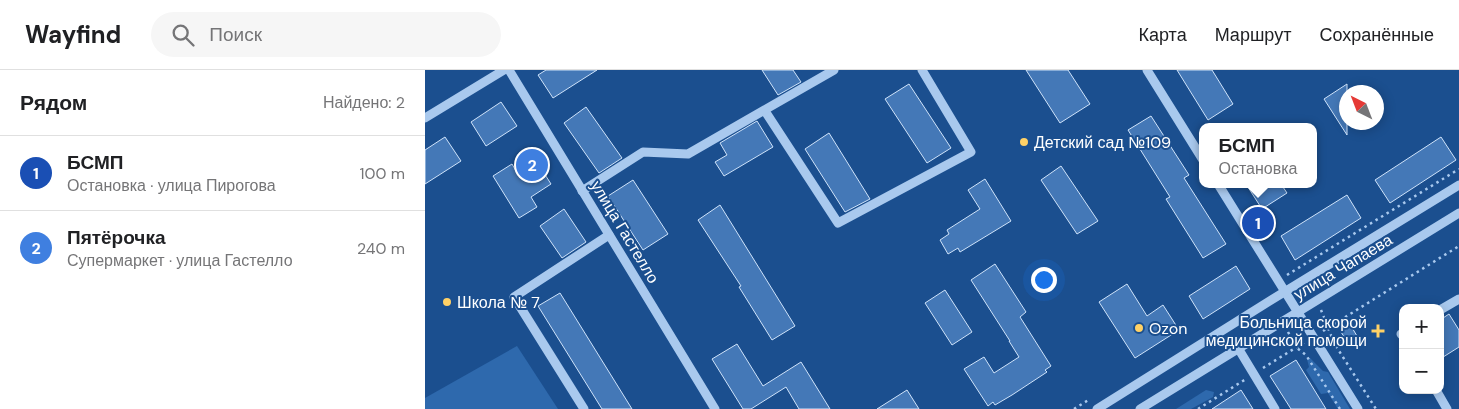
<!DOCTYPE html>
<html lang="ru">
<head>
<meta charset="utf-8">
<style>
  body { margin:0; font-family:"DM Sans",sans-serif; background:#f6f6f6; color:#202124 }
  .controls { position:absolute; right:15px; bottom:15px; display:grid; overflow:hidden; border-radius:10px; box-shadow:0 2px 12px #0003 }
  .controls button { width:45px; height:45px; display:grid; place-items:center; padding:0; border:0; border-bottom:1px solid #e0e0e0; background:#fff; color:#202124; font:25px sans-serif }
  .compass { position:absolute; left:914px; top:15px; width:45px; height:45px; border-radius:50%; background:#fff; box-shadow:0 2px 12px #0003; rotate:318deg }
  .you { position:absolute; left:618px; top:209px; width:18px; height:18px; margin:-12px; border:4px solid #fff; border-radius:50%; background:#1a73e8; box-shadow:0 0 0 8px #1a73e833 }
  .badge { display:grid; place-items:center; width:32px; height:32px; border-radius:50%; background:#847042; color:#fff; font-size:16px; font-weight:700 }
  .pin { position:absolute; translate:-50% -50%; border:2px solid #fff; box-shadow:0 1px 5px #0006 }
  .popup { position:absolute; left:774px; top:53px; width:118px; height:65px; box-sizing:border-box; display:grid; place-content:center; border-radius:10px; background:#fff; filter:drop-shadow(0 1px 4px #0005); font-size:16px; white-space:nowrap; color:#757577 }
  .popup b { font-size:19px; color:#202124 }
  .popup::after { content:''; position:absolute; left:50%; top:100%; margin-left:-10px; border:10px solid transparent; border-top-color:#fff }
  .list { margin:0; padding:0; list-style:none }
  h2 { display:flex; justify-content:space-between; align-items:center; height:65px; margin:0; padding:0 20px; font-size:21px }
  h2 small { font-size:16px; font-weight:400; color:#757577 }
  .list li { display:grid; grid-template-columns:32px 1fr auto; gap:15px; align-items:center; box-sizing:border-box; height:75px; padding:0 20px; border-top:1px solid #e0e0e0 }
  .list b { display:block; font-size:19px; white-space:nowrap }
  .list p { margin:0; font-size:16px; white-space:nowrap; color:#757577 }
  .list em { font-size:16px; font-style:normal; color:#757577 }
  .icon { flex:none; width:28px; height:28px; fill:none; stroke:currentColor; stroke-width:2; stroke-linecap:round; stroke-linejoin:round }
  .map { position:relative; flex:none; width:1034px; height:339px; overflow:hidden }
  header { display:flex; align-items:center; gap:30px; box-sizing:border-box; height:70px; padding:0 25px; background:#fff; border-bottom:1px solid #e0e0e0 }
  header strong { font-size:24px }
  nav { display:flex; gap:28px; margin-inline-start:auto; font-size:18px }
  .search { width:350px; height:45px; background:#f6f6f6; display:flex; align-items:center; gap:12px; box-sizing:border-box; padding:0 18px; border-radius:28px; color:#757577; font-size:19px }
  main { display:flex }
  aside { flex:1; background:#fff }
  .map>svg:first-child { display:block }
  .green { fill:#2e69ad }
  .building { fill:#4478b7; stroke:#cfe3fa }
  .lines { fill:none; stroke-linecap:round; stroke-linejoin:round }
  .path { stroke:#a9c9ee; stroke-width:2.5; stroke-dasharray:2.5 4; stroke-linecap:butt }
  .minor { stroke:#a9c9ee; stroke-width:9 }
  .poi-dot { fill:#ffd166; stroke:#1b4f8f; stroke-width:2 }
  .labels { text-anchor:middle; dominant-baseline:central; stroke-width:4; stroke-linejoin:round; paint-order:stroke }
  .poi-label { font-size:16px; fill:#fff; stroke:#1b4f8f; text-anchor:start }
  .street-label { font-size:16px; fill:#fff; stroke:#1b4f8f }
</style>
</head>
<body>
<header>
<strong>Wayfind</strong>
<div class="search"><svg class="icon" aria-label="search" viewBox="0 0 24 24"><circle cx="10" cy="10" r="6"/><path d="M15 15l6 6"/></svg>Поиск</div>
<nav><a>Карта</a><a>Маршрут</a><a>Сохранённые</a></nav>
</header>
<main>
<aside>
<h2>Рядом<small>Найдено: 2</small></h2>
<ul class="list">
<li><span class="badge" style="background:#1a4fb4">1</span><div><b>БСМП</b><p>Остановка · улица Пирогова</p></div><em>100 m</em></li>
<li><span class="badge" style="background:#3f7fe0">2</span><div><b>Пятёрочка</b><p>Супермаркет · улица Гастелло</p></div><em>240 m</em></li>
</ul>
</aside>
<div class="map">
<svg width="1034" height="339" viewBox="0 0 1034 339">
  <rect width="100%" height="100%" fill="#1b4f8f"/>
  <!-- green -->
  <g class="green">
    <path d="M 92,276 L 133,339 L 0,339 L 0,328 Z"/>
    <path d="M 885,288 L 898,301 L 903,302 L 925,339 L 913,339 L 903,323 L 896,324 L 881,300 L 884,297 L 882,289 Z"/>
    <path d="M 781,320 L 789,322 L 788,327 L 766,339 L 751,339 Z"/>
  </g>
  <!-- building -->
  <g class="building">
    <path d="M 121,0 L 172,0 L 128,28 L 113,5 Z"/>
    <path d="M 337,0 L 368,0 L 376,12 L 353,25 Z"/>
    <path d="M 601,0 L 643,0 L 665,34 L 635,53 Z"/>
    <path d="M 752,0 L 787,0 L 808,34 L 783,50 Z"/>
    <path d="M 484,14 L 526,78 L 502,93 L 460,29 Z"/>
    <path d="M 922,14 L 922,65 L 899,29 Z"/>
    <path d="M 76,32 L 92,56 L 61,76 L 46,52 Z"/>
    <path d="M 161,37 L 197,88 L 174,103 L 139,53 Z"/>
    <path d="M 726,46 L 764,105 L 759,108 L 801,174 L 778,188 L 741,129 L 745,127 L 703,60 Z"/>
    <path d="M 332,51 L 348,77 L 299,106 L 290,92 L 302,85 L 295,73 Z"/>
    <path d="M 404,63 L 445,129 L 420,142 L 380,79 Z"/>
    <path d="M 20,67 L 36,91 L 0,114 L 0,80 Z"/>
    <path d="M 1016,67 L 1031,90 L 965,133 L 950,110 Z"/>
    <path d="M 110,89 L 126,114 L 106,127 L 112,137 L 94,148 L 68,106 L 87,94 L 91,101 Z"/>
    <path d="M 636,96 L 673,151 L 652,164 L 616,110 Z"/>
    <path d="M 560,109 L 586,151 L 535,182 L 533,178 L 523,184 L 515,170 L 524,164 L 522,160 L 555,139 L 543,120 Z"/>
    <path d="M 208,110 L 243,164 L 218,180 L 183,126 Z"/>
    <path d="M 821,114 L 856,114 L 862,123 L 837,139 Z"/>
    <path d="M 922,125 L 936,148 L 870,190 L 856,166 Z"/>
    <path d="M 295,135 L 370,256 L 347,270 L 314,217 L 316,216 L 273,150 Z"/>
    <path d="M 139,139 L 161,172 L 137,188 L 115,156 Z"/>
    <path d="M 570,194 L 601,242 L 595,247 L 626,296 L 620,300 L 622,302 L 587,325 L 570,335 L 568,332 L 563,336 L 539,299 L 559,287 L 569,303 L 594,287 L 584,271 L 585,271 L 546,210 Z"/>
    <path d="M 811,196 L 825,219 L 778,249 L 764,226 Z"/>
    <path d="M 702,214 L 722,246 L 738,235 L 754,260 L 710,288 L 674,232 Z"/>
    <path d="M 520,220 L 547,262 L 527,275 L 500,233 Z"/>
    <path d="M 135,223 L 207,339 L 177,339 L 113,236 Z"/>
    <path d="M 1024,244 L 1034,260 L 1034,277 L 1015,289 L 1015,250 Z"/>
    <path d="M 926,256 L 932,266 L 923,273 L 916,262 Z"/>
    <path d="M 312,274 L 338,316 L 376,292 L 405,339 L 374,339 L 361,317 L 326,339 L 318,339 L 287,289 Z"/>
    <path d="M 871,290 L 901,339 L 866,339 L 845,306 Z"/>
    <path d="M 482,320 L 494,339 L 452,339 Z"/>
    <path d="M 816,320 L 828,339 L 787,339 Z"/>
  </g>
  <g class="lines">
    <!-- path -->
    <g class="path">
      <path d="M 862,205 L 1034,99"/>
      <path d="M 896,240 L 909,273 L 951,339"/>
      <path d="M 898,261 L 1034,176"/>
      <path d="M 863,262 L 872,278 L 881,285 L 915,339"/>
      <path d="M 909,273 L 919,267"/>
      <path d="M 838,298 L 880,272"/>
      <path d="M 649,339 L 665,329"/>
      <path d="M 773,339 L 821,309"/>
    </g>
    <!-- minor -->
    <g class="minor">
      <path d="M 84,0 L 290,339"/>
      <path d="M 722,0 L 778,90"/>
      <path d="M 340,41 L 413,153 L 546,82 L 497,0"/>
      <path d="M 0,48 L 79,0"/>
      <path d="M 793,114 L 933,339"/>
      <path d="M 157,121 L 218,82 L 263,84 L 409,0"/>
      <path d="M 1015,240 L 1034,229"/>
      <path d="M 978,263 L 976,264 L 978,266"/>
      <path d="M 813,278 L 850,339"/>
      <path d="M 1011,320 L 1022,339"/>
      <path d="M 159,339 L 89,227 L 184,165"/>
      <path d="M 672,339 L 843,232 L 1034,115"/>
      <path d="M 715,339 C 821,273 928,209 1034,143"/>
    </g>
  </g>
  <!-- markers -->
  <g class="poi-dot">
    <circle cx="599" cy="72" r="5"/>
    <circle cx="22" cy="232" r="5"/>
    <circle cx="714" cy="258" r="5"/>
    <path d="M950.5 253.5h5v5h5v5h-5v5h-5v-5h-5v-5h5z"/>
  </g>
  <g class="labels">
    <!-- poi labels -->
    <g class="poi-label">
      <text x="609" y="72">Детский сад №109</text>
      <text x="32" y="232">Школа № 7</text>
      <text x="942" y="252" text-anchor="end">Больница скорой<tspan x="942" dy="18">медицинской помощи</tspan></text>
      <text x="724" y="258">Ozon</text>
    </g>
    <!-- street labels -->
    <g class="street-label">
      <text transform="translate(200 162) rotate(59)">улица Гастелло</text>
      <text transform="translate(918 197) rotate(-31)">улица Чапаева</text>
    </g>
  </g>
</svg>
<div class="controls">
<button>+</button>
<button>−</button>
</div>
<svg class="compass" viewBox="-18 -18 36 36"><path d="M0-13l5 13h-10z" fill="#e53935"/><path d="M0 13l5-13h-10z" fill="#757577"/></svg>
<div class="you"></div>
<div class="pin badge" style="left:833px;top:153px;background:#1a4fb4">1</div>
<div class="popup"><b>БСМП</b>Остановка</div>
<div class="pin badge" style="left:107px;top:95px;background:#3f7fe0">2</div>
</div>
</main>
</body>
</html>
